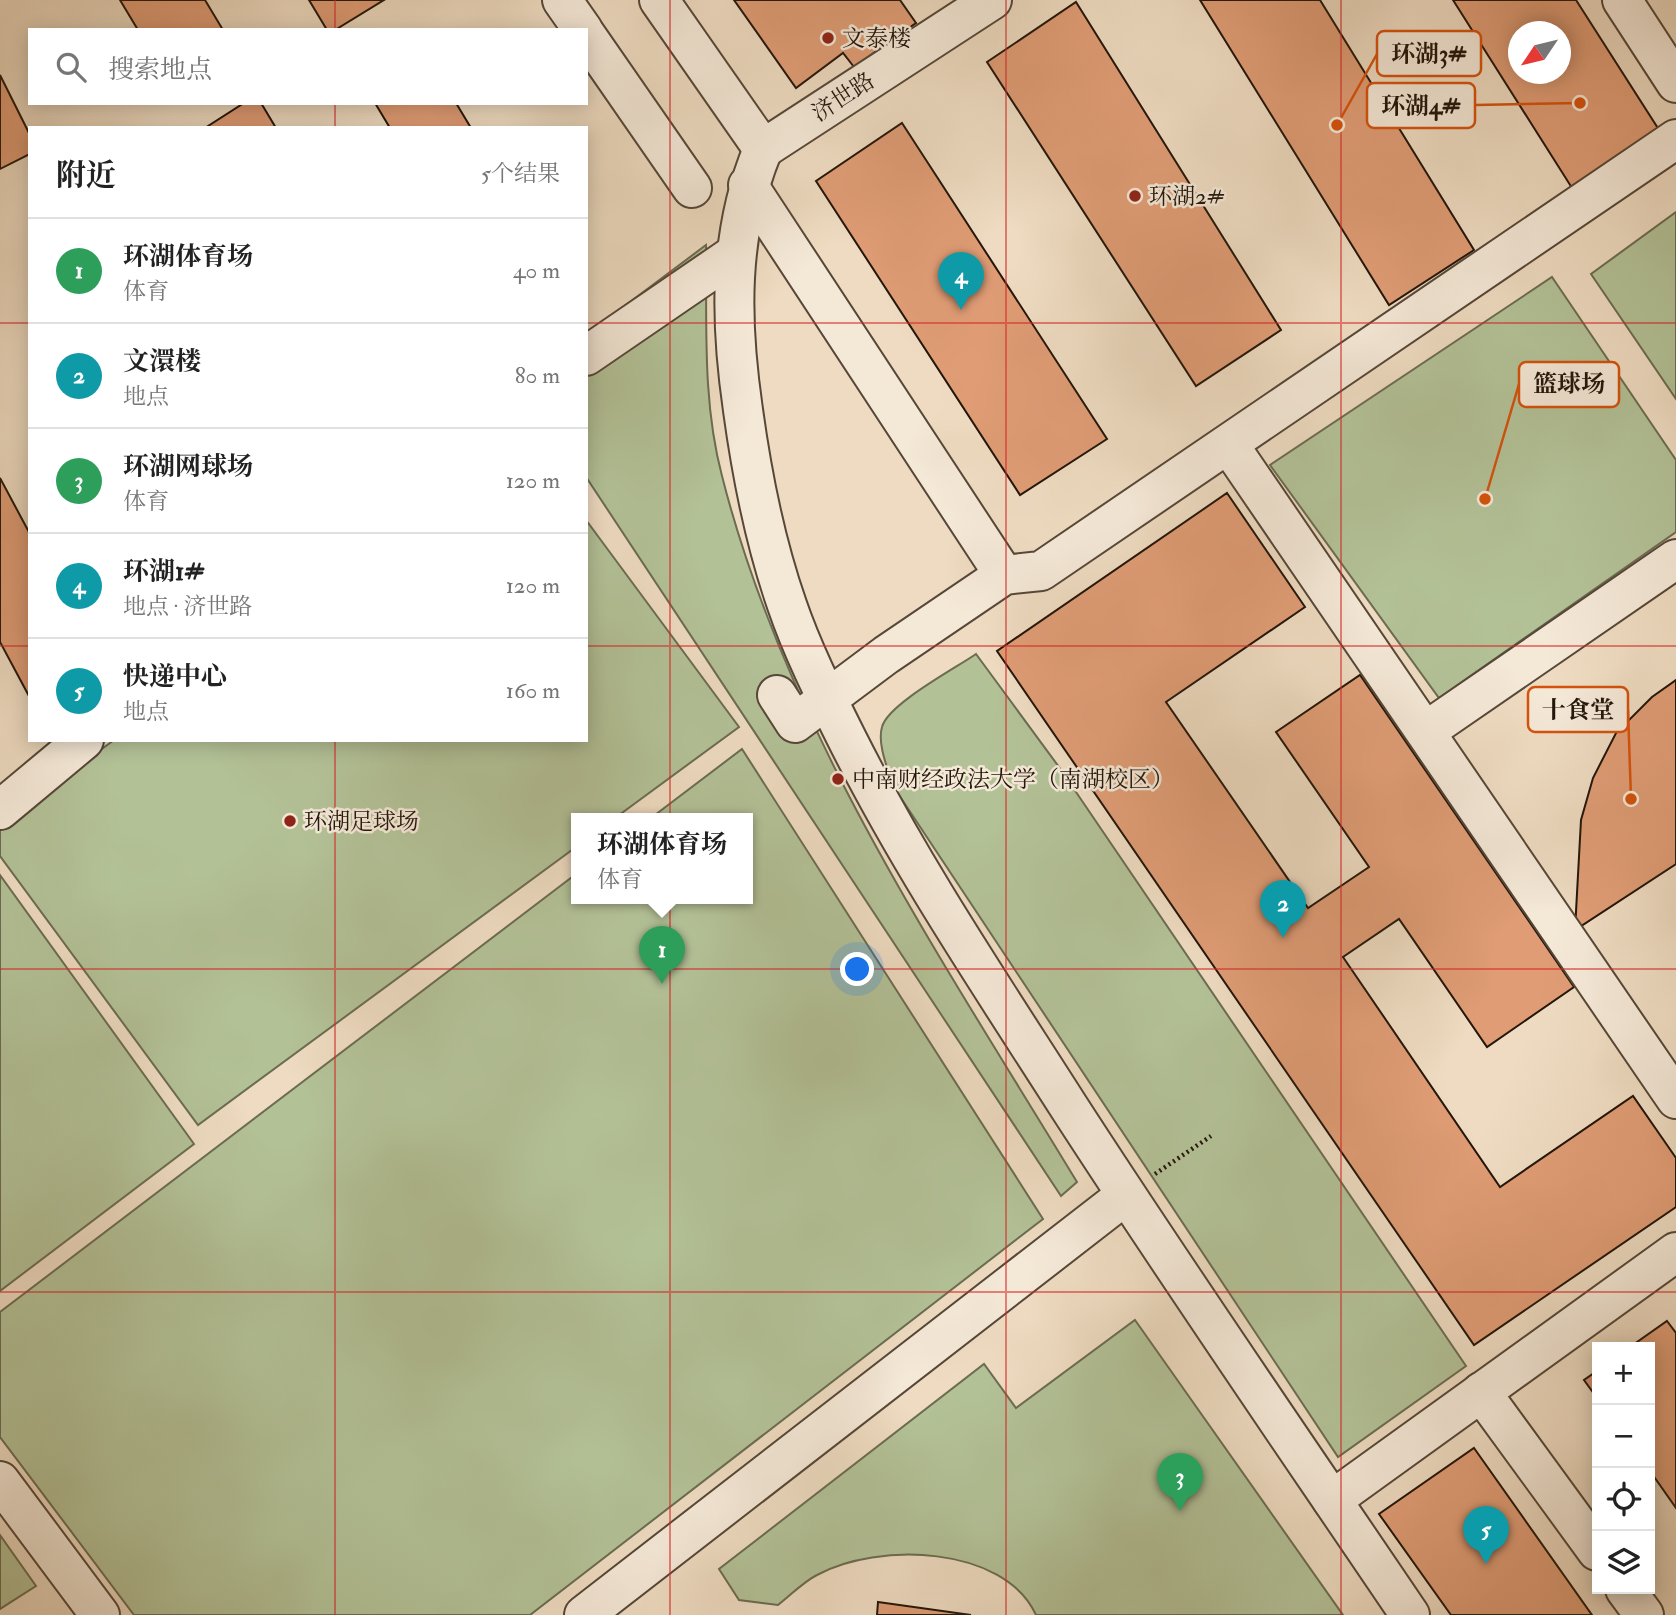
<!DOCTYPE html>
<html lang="zh">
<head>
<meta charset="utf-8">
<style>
  body { margin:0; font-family:"IM FELL Double Pica","Noto Serif SC",serif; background:#f2f2f2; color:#222 }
  .controls { position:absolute; right:21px; bottom:21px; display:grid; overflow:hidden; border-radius:0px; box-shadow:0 4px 18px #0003 }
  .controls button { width:63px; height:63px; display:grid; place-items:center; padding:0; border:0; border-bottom:2px solid #e0e0e0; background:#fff; color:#222; font:35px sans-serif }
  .compass { position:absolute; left:1508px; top:21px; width:63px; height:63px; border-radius:50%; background:#fff; box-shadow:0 4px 18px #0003; rotate:235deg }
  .you { position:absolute; left:858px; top:970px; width:24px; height:24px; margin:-18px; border:5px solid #fff; border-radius:50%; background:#1a73e8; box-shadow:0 0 0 10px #1a73e833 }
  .badge { display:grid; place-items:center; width:46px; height:46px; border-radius:50%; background:#7c3aed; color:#fff; font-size:23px; font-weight:700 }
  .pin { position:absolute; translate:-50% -58px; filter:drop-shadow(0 2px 4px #0008) }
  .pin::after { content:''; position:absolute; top:37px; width:24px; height:21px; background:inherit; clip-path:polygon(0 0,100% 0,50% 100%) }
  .popup { position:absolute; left:571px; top:813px; width:182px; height:91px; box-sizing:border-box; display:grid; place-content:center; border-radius:0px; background:#fff; filter:drop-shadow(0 2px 5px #0005); font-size:23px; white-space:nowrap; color:#767676 }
  .popup b { font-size:26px; color:#222 }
  .popup::after { content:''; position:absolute; left:50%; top:100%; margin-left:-14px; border:14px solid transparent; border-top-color:#fff }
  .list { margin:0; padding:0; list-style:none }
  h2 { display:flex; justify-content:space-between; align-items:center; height:91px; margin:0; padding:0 28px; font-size:30px }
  h2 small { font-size:23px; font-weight:400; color:#767676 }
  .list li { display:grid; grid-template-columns:46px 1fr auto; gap:21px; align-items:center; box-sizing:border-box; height:105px; padding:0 28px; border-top:2px solid #e0e0e0 }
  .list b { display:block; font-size:26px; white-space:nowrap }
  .list p { margin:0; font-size:23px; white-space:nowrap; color:#767676 }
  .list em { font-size:23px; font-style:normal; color:#767676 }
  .icon { flex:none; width:38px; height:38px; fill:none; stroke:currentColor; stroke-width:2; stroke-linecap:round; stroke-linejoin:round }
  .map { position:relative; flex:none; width:1676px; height:1615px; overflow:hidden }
  .search { position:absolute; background:#fff; box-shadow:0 4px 18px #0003; left:28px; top:28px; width:560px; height:77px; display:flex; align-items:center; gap:18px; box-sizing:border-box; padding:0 24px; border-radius:0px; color:#767676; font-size:26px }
  .panel { position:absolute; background:#fff; box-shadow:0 4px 18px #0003; left:28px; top:126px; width:560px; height:616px; border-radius:0px }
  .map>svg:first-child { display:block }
  .green { fill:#b3c197; stroke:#6b6c51; stroke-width:2 }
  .building { fill:#df9c75; stroke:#23160b; stroke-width:2; fill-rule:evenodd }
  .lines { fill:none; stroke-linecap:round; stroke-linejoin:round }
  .minor-casing { stroke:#564738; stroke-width:42 }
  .path { stroke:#23160b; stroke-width:4.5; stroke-dasharray:2 3.5; stroke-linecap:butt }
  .minor { stroke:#f4e8d7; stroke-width:38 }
  .grid { fill:none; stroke:#d62828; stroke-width:2; stroke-opacity:0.55 }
  .poi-dot { fill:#8f2418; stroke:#f4e8d7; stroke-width:2.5 }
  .labels { text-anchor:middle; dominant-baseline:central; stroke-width:5; stroke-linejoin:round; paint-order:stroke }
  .poi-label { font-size:23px; fill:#23160b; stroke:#f4e8d7; text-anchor:start }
  .street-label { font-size:23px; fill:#23160b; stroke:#f4e8d7 }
  .leader { fill:none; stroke:#d4520c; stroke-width:2.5 }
  .callout-dot { fill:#d4520c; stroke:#f4e8d7; stroke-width:2.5 }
  .callout { fill:#f4e8d7; stroke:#d4520c; stroke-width:2.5 }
  .callout-label { font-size:24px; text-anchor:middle; font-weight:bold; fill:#23160b }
</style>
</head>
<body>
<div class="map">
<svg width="1676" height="1615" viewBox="0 0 1676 1615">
  <rect width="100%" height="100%" fill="#eedbc1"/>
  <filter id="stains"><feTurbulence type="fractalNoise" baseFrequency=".00286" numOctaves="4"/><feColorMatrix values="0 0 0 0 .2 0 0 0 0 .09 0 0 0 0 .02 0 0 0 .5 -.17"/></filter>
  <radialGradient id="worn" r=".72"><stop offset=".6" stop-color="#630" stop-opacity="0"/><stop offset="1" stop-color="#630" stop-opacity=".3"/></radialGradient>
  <!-- green -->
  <g class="green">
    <path d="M 1676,212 L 1676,399 L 1591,274 Z"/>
    <path d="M 706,245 C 707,321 702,401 722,476 C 787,732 942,959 1077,1182 L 1061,1196 L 586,477 L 586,335 Z"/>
    <path d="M 1552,277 L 1676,460 L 1676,532 L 1439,698 L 1270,465 Z"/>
    <path d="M 586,520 L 739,727 L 615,818 L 576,818 L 576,847 L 198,1125 L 0,856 L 0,824 L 114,740 L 586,740 Z"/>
    <path d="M 976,654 L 1059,767 L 1466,1366 L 1338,1457 L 893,786 C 888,769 877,744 882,727 C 888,704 956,668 976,654 Z"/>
    <path d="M 742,749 L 1043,1219 L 530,1615 L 134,1615 L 0,1437 L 0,1312 L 576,874 L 576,898 L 748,898 L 748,818 L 651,818 Z"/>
    <path d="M 0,875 L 194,1144 L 0,1291 Z"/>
    <path d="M 1135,1320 L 1343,1615 L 1036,1615 C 1004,1545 877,1542 817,1575 C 803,1582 791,1595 778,1605 L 739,1600 L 719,1569 L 984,1364 L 1016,1408 Z"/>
    <path d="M 0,1535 L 36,1586 L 0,1609 Z"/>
  </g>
  <!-- building -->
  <g class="building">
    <path d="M 120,0 L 205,0 L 223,30 L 138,30 Z"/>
    <path d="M 309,0 L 384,0 L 335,30 L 327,30 Z"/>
    <path d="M 734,0 L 900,0 L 916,23 L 854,67 L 843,53 L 796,88 Z"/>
    <path d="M 1200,0 L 1320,0 L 1474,250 L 1389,305 Z"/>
    <path d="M 1453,0 L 1576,0 L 1661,133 L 1572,188 ZM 1518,32 L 1560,32 L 1560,74 L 1518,74 Z"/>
    <path d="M 1076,2 L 1281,330 L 1196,386 L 987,62 Z"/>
    <path d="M 0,75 L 30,135 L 30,154 L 0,169 Z"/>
    <path d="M 244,103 L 261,103 L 276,128 L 205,128 Z"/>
    <path d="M 375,103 L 456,103 L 471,128 L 390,128 Z"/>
    <path d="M 902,123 L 1107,439 L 1020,495 L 816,181 Z"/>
    <path d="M 0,478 L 30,534 L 30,698 L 0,642 Z"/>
    <path d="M 1227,493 L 1305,607 L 1166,702 L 1308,908 L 1369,867 L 1276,732 L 1360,675 L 1574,987 L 1487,1047 L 1399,919 L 1343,957 L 1500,1187 L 1633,1096 L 1676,1158 L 1676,1207 L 1474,1345 L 997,651 Z"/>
    <path d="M 1676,680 L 1676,864 L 1575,930 L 1581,820 L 1593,778 L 1616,733 L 1652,697 Z"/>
    <path d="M 1667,1321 L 1676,1333 L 1676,1508 L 1650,1471 L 1650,1347 L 1630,1347 Z"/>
    <path d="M 1597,1371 L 1597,1398 L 1584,1380 Z"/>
    <path d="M 1474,1448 L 1592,1615 L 1451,1615 L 1379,1514 Z"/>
    <path d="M 878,1602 L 971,1615 L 877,1615 Z"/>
  </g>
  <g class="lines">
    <defs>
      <g id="minor">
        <path d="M 562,0 L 583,30"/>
        <path d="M 659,0 L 763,149"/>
        <path d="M 1622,0 L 1676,83"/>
        <path d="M 586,35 L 692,188"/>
        <path d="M 763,149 C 728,233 730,321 743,410 C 752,476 765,542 787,605 C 803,652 826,697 848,741 C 912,868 991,985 1067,1104 C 1178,1276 1295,1445 1410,1615"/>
        <path d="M 763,149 L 992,0"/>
        <path d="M 748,185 L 1004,575"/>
        <path d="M 586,356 L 735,254"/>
        <path d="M 1229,445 L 1676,1099"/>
        <path d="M 777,695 L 795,723 L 886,655 L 1004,575 L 1041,571 L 1676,139"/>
        <path d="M 1426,731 L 1676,559"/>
        <path d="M 0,810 L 84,740"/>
        <path d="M 1481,1392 L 1597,1551"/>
        <path d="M 0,1481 L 100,1615"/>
        <path d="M 1332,1500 L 1676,1252"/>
        <path d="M 1625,1589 L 1644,1615"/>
        <path d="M 584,1615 L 1126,1195"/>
      </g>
    </defs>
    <!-- minor casing -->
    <use href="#minor" class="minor-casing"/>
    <!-- path -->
    <path class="path" d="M 1155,1174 L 1211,1136"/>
    <!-- minor -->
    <use href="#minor" class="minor"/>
  </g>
  <!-- grid -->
  <path class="grid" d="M 335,0 L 335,30M 670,0 L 670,1615M 1006,0 L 1006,1615M 1341,0 L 1341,1615M 335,103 L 335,128M 0,323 L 30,323M 586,323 L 1676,323M 0,646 L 30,646M 586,646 L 1676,646M 335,740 L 335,1615M 0,969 L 1676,969M 0,1292 L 1676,1292"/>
  <!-- markers -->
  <g class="poi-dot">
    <circle cx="828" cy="38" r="7"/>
    <circle cx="1135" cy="196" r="7"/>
    <circle cx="838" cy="779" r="7"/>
    <circle cx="290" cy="821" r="7"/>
  </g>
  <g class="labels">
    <!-- poi labels -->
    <g class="poi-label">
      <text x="842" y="38">文泰楼</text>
      <text x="1149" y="196">环湖2#</text>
      <text x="852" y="779">中南财经政法大学（南湖校区）</text>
      <text x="304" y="821">环湖足球场</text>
    </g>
    <!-- street labels -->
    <g class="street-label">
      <text transform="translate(843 97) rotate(-33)">济世路</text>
    </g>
  </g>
  <!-- callouts -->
  <path class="leader" d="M1337 125L1377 54M1580 103L1475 105M1485 499L1519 384M1631 799L1628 710"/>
  <g class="callout-dot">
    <circle cx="1337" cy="125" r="7"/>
    <circle cx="1580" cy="103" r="7"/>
    <circle cx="1485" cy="499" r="7"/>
    <circle cx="1631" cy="799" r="7"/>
  </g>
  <g class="callout">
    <rect x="1377" y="31" width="104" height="45" rx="7"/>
    <rect x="1367" y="83" width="108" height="45" rx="7"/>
    <rect x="1519" y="362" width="100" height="45" rx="7"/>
    <rect x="1528" y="687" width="100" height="45" rx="7"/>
  </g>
  <g class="callout-label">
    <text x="1429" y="62">环湖3#</text>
    <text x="1421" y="114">环湖4#</text>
    <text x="1569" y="392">篮球场</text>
    <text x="1578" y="718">十食堂</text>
  </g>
  <rect width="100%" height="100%" filter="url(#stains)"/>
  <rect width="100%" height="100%" fill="url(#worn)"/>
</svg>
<div class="controls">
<button>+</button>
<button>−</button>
<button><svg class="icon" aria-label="locate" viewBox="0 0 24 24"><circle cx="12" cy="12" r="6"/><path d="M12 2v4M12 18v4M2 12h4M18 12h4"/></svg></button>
<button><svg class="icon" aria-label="layers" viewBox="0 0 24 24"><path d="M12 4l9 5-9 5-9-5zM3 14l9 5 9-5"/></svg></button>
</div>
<svg class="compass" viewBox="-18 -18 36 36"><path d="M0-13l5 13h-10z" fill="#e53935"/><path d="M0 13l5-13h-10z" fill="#767676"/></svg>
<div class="you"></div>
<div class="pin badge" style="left:662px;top:984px;background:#2e9e5b">1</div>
<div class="popup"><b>环湖体育场</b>体育</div>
<div class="pin badge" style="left:1283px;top:938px;background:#0f9aa8">2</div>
<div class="pin badge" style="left:1180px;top:1511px;background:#2e9e5b">3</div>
<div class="pin badge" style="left:961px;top:310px;background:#0f9aa8">4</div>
<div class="pin badge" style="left:1486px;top:1564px;background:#0f9aa8">5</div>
<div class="search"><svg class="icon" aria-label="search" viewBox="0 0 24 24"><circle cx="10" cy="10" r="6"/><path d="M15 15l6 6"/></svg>搜索地点</div>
<section class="panel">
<h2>附近<small>5个结果</small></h2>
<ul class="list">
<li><span class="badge" style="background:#2e9e5b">1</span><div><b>环湖体育场</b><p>体育</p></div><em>40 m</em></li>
<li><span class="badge" style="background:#0f9aa8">2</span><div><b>文澴楼</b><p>地点</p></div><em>80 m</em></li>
<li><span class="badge" style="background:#2e9e5b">3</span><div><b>环湖网球场</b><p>体育</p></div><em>120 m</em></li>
<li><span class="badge" style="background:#0f9aa8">4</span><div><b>环湖1#</b><p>地点 · 济世路</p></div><em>120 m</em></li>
<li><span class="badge" style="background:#0f9aa8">5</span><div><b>快递中心</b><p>地点</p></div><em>160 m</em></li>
</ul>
</section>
</div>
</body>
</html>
